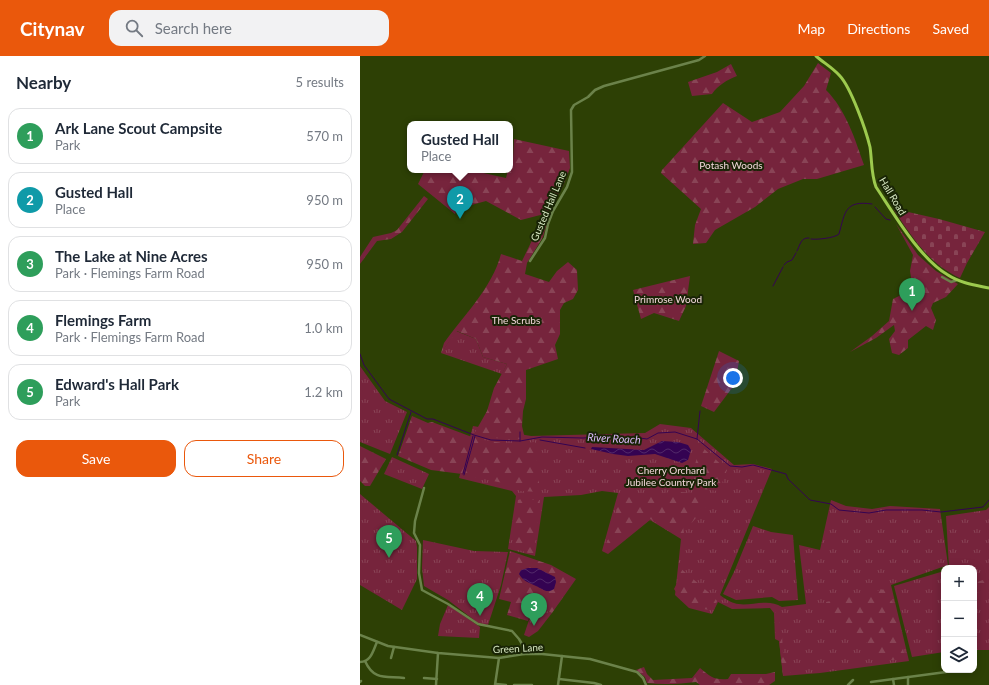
<!DOCTYPE html>
<html lang="en">
<head>
<meta charset="utf-8">
<style>
  body { margin:0; font-family:Lato,sans-serif; background:#f2f2f3; color:#1f2937 }
  .controls { position:absolute; right:12px; bottom:12px; display:grid; overflow:hidden; border-radius:8px; box-shadow:0 2px 10px #0003 }
  .controls button { width:36px; height:36px; display:grid; place-items:center; padding:0; border:0; border-bottom:1px solid #e0e1e3; background:#fff; color:#1f2937; font:20px sans-serif }
  .you { position:absolute; left:373px; top:322px; width:14px; height:14px; margin:-10px; border:3px solid #fff; border-radius:50%; background:#1a73e8; box-shadow:0 0 0 6px #1a73e833 }
  .badge { display:grid; place-items:center; width:26px; height:26px; border-radius:50%; background:#ea580c; color:#fff; font-size:13px; font-weight:700 }
  .pin { position:absolute; translate:-50% -33px; filter:drop-shadow(0 1px 2px #0008) }
  .pin::after { content:''; position:absolute; top:21px; width:14px; height:12px; background:inherit; clip-path:polygon(0 0,100% 0,50% 100%) }
  .popup { position:absolute; left:47px; top:65px; width:106px; height:52px; box-sizing:border-box; display:grid; place-content:center; border-radius:8px; background:#fff; filter:drop-shadow(0 1px 3px #0005); font-size:13px; white-space:nowrap; color:#747a83 }
  .popup b { font-size:15px; color:#1f2937 }
  .popup::after { content:''; position:absolute; left:50%; top:100%; margin-left:-8px; border:8px solid transparent; border-top-color:#fff }
  .list { margin:0; padding:0; list-style:none }
  h2 { display:flex; justify-content:space-between; align-items:center; height:52px; margin:0; padding:0 16px; font-size:17px }
  h2 small { font-size:13px; font-weight:400; color:#747a83 }
  .list li { display:grid; grid-template-columns:26px 1fr auto; gap:12px; align-items:center; box-sizing:border-box; height:56px; margin:0 8px 8px; padding:0 8px; border:1px solid #e0e1e3; border-radius:12px }
  .list b { display:block; font-size:15px; white-space:nowrap }
  .list p { margin:0; font-size:13px; white-space:nowrap; color:#747a83 }
  .list em { font-size:13px; font-style:normal; color:#747a83 }
  .actions { display:flex; gap:8px; padding:12px 16px }
  .actions a { flex:1; padding:9px 0; border:1px solid #ea580c; border-radius:12px; text-align:center; font-size:14px; color:#ea580c }
  .actions .main { background:#ea580c; color:#fff }
  .icon { flex:none; width:22px; height:22px; fill:none; stroke:currentColor; stroke-width:2; stroke-linecap:round; stroke-linejoin:round }
  .map { position:relative; flex:none; width:629px; height:629px; overflow:hidden }
  header { display:flex; align-items:center; gap:24px; box-sizing:border-box; height:56px; padding:0 20px; background:#ea580c; color:#fff }
  header strong { font-size:19px }
  nav { display:flex; gap:22px; margin-inline-start:auto; font-size:14px }
  .search { width:280px; height:36px; background:#f2f2f3; display:flex; align-items:center; gap:10px; box-sizing:border-box; padding:0 14px; border-radius:12px; color:#747a83; font-size:15px }
  main { display:flex }
  aside { flex:1; background:#fff }
  .map>svg:first-child { display:block }
  .grass { fill:url(#grass-tufts) }
  .forest { fill:url(#forest-firs) }
  .cemetery { fill:url(#cemetery-stones) }
  .water { fill:url(#water-waves) }
  .lines { fill:none; stroke-linecap:round; stroke-linejoin:round }
  .stream { stroke:#340352; stroke-width:1 }
  .minor { stroke:#6b824a; stroke-width:2.5 }
  .major { stroke:#9dca4e; stroke-width:3 }
  .labels { text-anchor:middle; dominant-baseline:central; stroke-width:4; stroke-linejoin:round; paint-order:stroke }
  .park-label { font-size:10px; fill:#f4d8dc; stroke:#192406 }
  .street-label { font-size:10px; fill:#d6e6c1; stroke:#192406 }
  .water-label { font-size:11px; font-style:italic; fill:#d8b8f8; stroke:#192406 }
</style>
</head>
<body>
<header>
<strong>Citynav</strong>
<div class="search"><svg class="icon" aria-label="search" viewBox="0 0 24 24"><circle cx="10" cy="10" r="6"/><path d="M15 15l6 6"/></svg>Search here</div>
<nav><a>Map</a><a>Directions</a><a>Saved</a></nav>
</header>
<main>
<aside>
<h2>Nearby<small>5 results</small></h2>
<ul class="list">
<li><span class="badge" style="background:#2e9e5b">1</span><div><b>Ark Lane Scout Campsite</b><p>Park</p></div><em>570 m</em></li>
<li><span class="badge" style="background:#0f9aa8">2</span><div><b>Gusted Hall</b><p>Place</p></div><em>950 m</em></li>
<li><span class="badge" style="background:#2e9e5b">3</span><div><b>The Lake at Nine Acres</b><p>Park · Flemings Farm Road</p></div><em>950 m</em></li>
<li><span class="badge" style="background:#2e9e5b">4</span><div><b>Flemings Farm</b><p>Park · Flemings Farm Road</p></div><em>1.0 km</em></li>
<li><span class="badge" style="background:#2e9e5b">5</span><div><b>Edward's Hall Park</b><p>Park</p></div><em>1.2 km</em></li>
</ul>
<div class="actions"><a class="main">Save</a><a>Share</a></div>
</aside>
<div class="map">
<svg width="629" height="629" viewBox="0 0 629 629">
  <defs>
    <pattern id="grass-tufts" width="24" height="20" patternUnits="userSpaceOnUse"><rect width="24" height="20" fill="#76243c"/><path d="M3 7l-1-3M5 7V3M7 7l1-3M15 17l-1-3M17 17v-4M19 17l1-3" fill="none" stroke="#894456"/></pattern>
    <pattern id="forest-firs" width="22" height="20" patternUnits="userSpaceOnUse"><rect width="22" height="20" fill="#76243c"/><path d="M5 1l3.5 6h-7zM16 11l3.5 6h-7z" fill="#894456"/></pattern>
    <pattern id="cemetery-stones" width="16" height="16" patternUnits="userSpaceOnUse"><rect width="16" height="16" fill="#76243c"/><path d="M2 7V4a2 2 0 0 1 4 0v3zM10 15v-3a2 2 0 0 1 4 0v3z" fill="#894456"/></pattern>
    <pattern id="water-waves" width="16" height="10" patternUnits="userSpaceOnUse"><rect width="16" height="10" fill="#340352"/><path d="M0 5q4-4 8 0t8 0" fill="none" stroke="#512869"/></pattern>
  </defs>
  <rect width="100%" height="100%" fill="#2d4005"/>
  <!-- grass -->
  <g class="grass">
    <path d="M 96,275 L 116,283 L 123,301 L 147,308 L 142,318 L 81,297 Z"/>
    <path d="M 0,310 L 25,345 L 47,356 L 30,398 L 0,386 Z"/>
    <path d="M 300,368 L 331,372 L 374,409 L 393,408 L 412,413 L 360,539 C 364,542 370,546 374,547 C 389,552 407,541 422,551 L 446,548 L 439,489 L 460,494 L 471,444 L 486,450 L 512,453 L 530,450 L 580,453 L 588,509 L 531,529 L 549,605 L 460,617 L 423,620 L 419,585 L 415,583 L 414,557 L 410,552 L 372,553 L 358,546 L 352,558 L 329,552 L 315,539 L 321,483 L 290,464 L 248,498 L 242,495 L 258,437 L 242,435 L 221,439 L 184,441 L 175,500 L 148,493 L 156,440 L 152,435 L 99,422 L 113,370 L 171,380 L 285,377 Z"/>
    <path d="M 32,401 L 69,418 L 62,433 L 24,418 Z"/>
    <path d="M 0,438 L 56,485 L 57,491 L 57,523 L 42,554 L 0,529 Z"/>
    <path d="M 629,451 L 629,594 L 614,594 L 614,512 L 589,512 L 586,460 L 626,454 Z"/>
    <path d="M 393,470 L 411,476 L 433,479 L 438,544 L 419,545 L 412,541 L 376,544 L 363,538 L 374,516 Z"/>
    <path d="M 63,484 L 114,495 L 148,496 L 141,529 L 128,569 L 118,567 L 88,544 L 64,530 L 62,512 Z"/>
    <path d="M 584,515 L 584,596 L 552,601 L 534,530 Z"/>
    <path d="M 88,549 L 120,571 L 119,582 L 78,580 L 80,568 Z"/>
    <path d="M 175,550 L 192,557 L 178,575 L 169,581 L 164,579 L 173,552 Z"/>
  </g>
  <!-- forest -->
  <g class="forest">
    <path d="M 458,7 L 471,17 L 466,34 C 486,54 495,83 504,109 L 457,123 L 443,123 L 418,133 L 395,151 L 355,174 L 346,187 L 333,188 L 335,169 L 341,153 L 301,117 L 302,114 L 363,47 L 392,66 L 420,56 L 444,30 Z"/>
    <path d="M 371,8 L 377,20 C 367,24 358,29 352,38 L 332,40 L 328,26 L 357,16 Z"/>
    <path d="M 154,83 L 209,95 L 210,112 L 203,130 L 188,157 L 161,164 L 126,145 L 97,153 L 95,158 L 58,128 L 65,114 L 110,114 L 146,122 L 148,114 L 150,114 L 150,108 L 153,102 Z"/>
    <path d="M 64,140 L 68,143 L 42,176 L 31,183 L 17,185 L 0,208 L 0,201 L 13,181 L 31,177 L 37,174 Z"/>
    <path d="M 189,159 L 183,181 L 167,207 L 165,218 L 189,226 L 197,215 L 208,206 L 217,214 L 218,234 L 213,243 L 204,247 L 200,254 L 200,278 L 195,289 L 198,303 L 166,314 L 166,343 L 163,355 L 162,370 L 165,383 L 131,382 L 114,378 L 127,355 L 134,332 L 147,308 L 123,301 L 116,283 L 97,275 L 81,297 L 84,287 C 104,259 132,232 141,198 L 162,205 L 178,172 L 182,170 L 185,160 Z"/>
    <path d="M 536,168 L 558,199 L 576,215 L 598,228 L 586,241 L 573,247 L 571,252 L 576,264 L 573,274 L 566,270 L 548,284 L 548,292 L 539,299 L 532,297 L 529,283 L 535,275 L 534,269 L 516,282 L 490,296 L 512,280 L 529,265 L 533,243 L 553,233 L 550,215 L 553,199 Z"/>
    <path d="M 330,220 L 326,250 L 319,265 L 294,257 L 281,263 L 273,234 Z"/>
    <path d="M 359,295 L 379,305 L 375,328 L 354,356 L 341,350 Z"/>
    <path d="M 52,360 L 68,367 L 72,366 L 112,381 L 102,418 L 71,414 L 38,400 Z"/>
    <path d="M 115,382 C 135,387 155,389 175,386 L 180,436 L 160,435 L 157,430 L 105,419 Z"/>
    <path d="M 0,390 L 26,403 L 10,430 L 5,430 L 0,425 Z"/>
    <path d="M 340,391 L 342,391 L 367,414 L 359,435 L 326,431 L 325,430 L 334,412 Z"/>
    <path d="M 318,436 L 336,437 L 351,440 L 348,448 L 329,470 L 323,471 L 324,477 L 321,481 L 307,474 L 289,462 L 250,493 L 246,492 L 260,442 L 263,439 Z"/>
    <path d="M 161,443 L 180,444 L 174,497 L 172,498 L 152,492 L 158,444 Z"/>
    <path d="M 150,495 L 191,509 L 216,523 L 192,557 L 175,550 L 173,552 L 168,565 L 147,559 L 151,546 L 139,543 Z"/>
    <path d="M 319,511 L 354,541 L 357,545 L 354,554 C 334,553 325,549 314,533 L 317,527 Z"/>
    <path d="M 629,522 L 629,536 L 626,538 L 614,536 L 614,527 Z"/>
    <path d="M 525,533 L 534,549 L 545,602 L 525,605 L 516,597 L 516,594 L 468,557 L 466,546 Z"/>
    <path d="M 415,554 L 419,554 L 420,575 L 422,579 L 423,598 L 430,608 L 431,619 L 423,619 L 419,584 L 415,581 Z"/>
    <path d="M 284,611 L 287,618 L 293,624 L 332,622 L 340,612 C 351,621 353,624 368,623 L 371,618 L 406,618 L 415,616 L 415,625 L 409,629 L 340,629 L 336,626 C 320,628 303,629 287,627 L 285,621 L 276,614 Z"/>
  </g>
  <!-- cemetery -->
  <path class="cemetery" d="M 535,153 L 579,163 L 625,176 L 607,207 L 600,222 C 569,208 552,181 534,154 Z"/>
  <!-- water -->
  <g class="water">
    <path d="M 302,385 L 318,386 L 328,389 L 331,394 L 328,404 L 322,407 L 295,398 L 268,400 L 253,398 L 231,393 L 232,391 L 284,394 Z"/>
    <path d="M 168,512 L 177,512 L 195,521 L 196,526 L 194,533 C 186,538 183,533 176,530 C 168,526 164,526 159,518 L 161,514 Z"/>
  </g>
  <g class="lines">
    <!-- stream -->
    <g class="stream">
      <path d="M 515,151 L 526,163 L 530,164"/>
      <path d="M 451,183 C 456,184 475,182 479,178 C 485,156 485,144 512,148"/>
      <path d="M 437,195 C 440,189 441,181 449,182"/>
      <path d="M 424,209 L 427,206 L 432,204 L 436,197"/>
      <path d="M 413,230 L 423,211"/>
      <path d="M 0,298 L 4,309 L 29,343 L 67,363 L 73,363 L 114,379 L 131,384 L 160,385 L 182,381 L 223,382 L 253,380 L 261,382 L 272,381 L 287,383 L 298,377 L 315,376 L 337,383 L 370,410 L 382,411 L 393,409 L 426,418 L 428,423 L 450,444 L 471,448 L 479,454 L 509,457 L 526,454 L 562,454 L 581,456 L 623,451 L 629,444"/>
      <path d="M 337,383 L 340,355"/>
      <path d="M 180,384 L 225,392"/>
      <path d="M 160,385 L 160,376"/>
      <path d="M 37,399 L 51,356"/>
      <path d="M 103,418 L 113,380"/>
      <path d="M 104,419 L 115,380"/>
    </g>
    <!-- minor -->
    <g class="minor">
      <path d="M 170,205 L 185,182 L 188,168 L 193,155 L 207,131 L 212,116 L 211,54 L 214,49 L 228,41 L 235,34 L 244,30 L 339,4 L 345,0"/>
      <path d="M 582,221 L 591,226 L 597,224"/>
      <path d="M 64,432 L 55,465 L 54,477 L 60,489 L 59,517 L 62,534 L 88,548 L 118,568 L 152,575 L 159,583 L 162,588 L 164,598"/>
      <path d="M 0,579 L 28,590 L 78,597 L 139,602 L 164,598 L 182,598 L 230,603 L 277,616 L 283,622 L 286,629"/>
      <path d="M 31,602 L 34,591"/>
      <path d="M 5,605 C 14,625 26,620 44,622"/>
      <path d="M 0,606 C 11,606 13,595 17,586"/>
      <path d="M 548,621 L 548,629"/>
      <path d="M 64,622 L 77,623"/>
      <path d="M 199,623 L 234,627 L 241,629"/>
      <path d="M 533,623 L 534,629"/>
      <path d="M 0,626 L 1,625"/>
      <path d="M 511,626 L 586,616"/>
      <path d="M 136,628 L 146,629"/>
      <path d="M 76,629 L 78,597"/>
      <path d="M 135,629 L 139,602"/>
      <path d="M 154,629 L 172,629"/>
      <path d="M 198,629 L 202,600"/>
      <path d="M 488,629 L 493,624"/>
    </g>
    <!-- major -->
    <path class="major" d="M 456,0 C 464,7 473,12 480,20 C 491,32 506,74 510,91 C 512,104 511,118 516,131 C 534,158 560,203 588,219 C 600,227 615,229 629,232"/>
  </g>
  <g class="labels">
    <!-- park labels -->
    <g class="park-label">
      <text x="371" y="109">Potash Woods</text>
      <text x="308" y="243">Primrose Wood</text>
      <text x="156" y="264">The Scrubs</text>
      <text x="311" y="414">Cherry Orchard<tspan x="311" dy="12">Jubilee Country Park</tspan></text>
    </g>
    <!-- street labels -->
    <g class="street-label">
      <text transform="translate(533 140) rotate(59)">Hall Road</text>
      <text transform="translate(188 150) rotate(-67)">Gusted Hall Lane</text>
      <text transform="translate(158 592) rotate(-3)">Green Lane</text>
    </g>
    <!-- water labels -->
    <g class="water-label">
      <text transform="translate(254 382) rotate(3)">River Roach</text>
    </g>
  </g>
</svg>
<div class="controls">
<button>+</button>
<button>−</button>
<button><svg class="icon" aria-label="layers" viewBox="0 0 24 24"><path d="M12 4l9 5-9 5-9-5zM3 14l9 5 9-5"/></svg></button>
</div>
<div class="you"></div>
<div class="pin badge" style="left:552px;top:255px;background:#2e9e5b">1</div>
<div class="pin badge" style="left:100px;top:163px;background:#0f9aa8">2</div>
<div class="popup"><b>Gusted Hall</b>Place</div>
<div class="pin badge" style="left:174px;top:570px;background:#2e9e5b">3</div>
<div class="pin badge" style="left:120px;top:560px;background:#2e9e5b">4</div>
<div class="pin badge" style="left:29px;top:502px;background:#2e9e5b">5</div>
</div>
</main>
</body>
</html>
